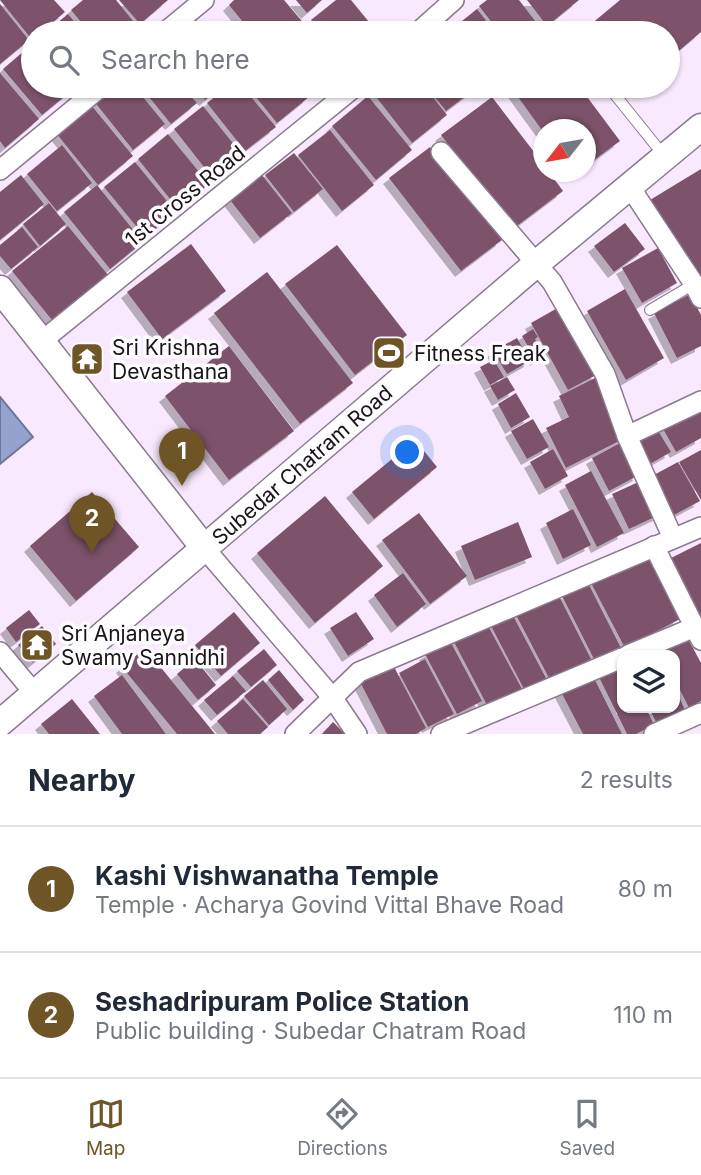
<!DOCTYPE html>
<html lang="en">
<head>
<meta charset="utf-8">
<style>
  body { margin:0; font-family:Inter,sans-serif; background:#f2f2f3; color:#1f2937 }
  .controls { position:absolute; right:21px; bottom:21px; display:grid; overflow:hidden; border-radius:14px; box-shadow:0 2px 5px #0004 }
  .controls button { width:63px; height:63px; display:grid; place-items:center; padding:0; border:0; border-bottom:2px solid #e0e1e3; background:#fff; color:#1f2937; font:35px sans-serif }
  .compass { position:absolute; left:533px; top:119px; width:63px; height:63px; border-radius:50%; background:#fff; box-shadow:0 2px 5px #0004; rotate:239deg }
  .you { position:absolute; left:408px; top:453px; width:24px; height:24px; margin:-18px; border:5px solid #fff; border-radius:50%; background:#1a73e8; box-shadow:0 0 0 10px #1a73e833 }
  .badge { display:grid; place-items:center; width:46px; height:46px; border-radius:50%; background:#6f5526; color:#fff; font-size:23px; font-weight:700 }
  .pin { position:absolute; translate:-50% -58px; filter:drop-shadow(0 2px 4px #0008) }
  .pin::after { content:''; position:absolute; top:37px; width:24px; height:21px; background:inherit; clip-path:polygon(0 0,100% 0,50% 100%) }
  .list { margin:0; padding:0; list-style:none }
  h2 { display:flex; justify-content:space-between; align-items:center; height:91px; margin:0; padding:0 28px; font-size:30px }
  h2 small { font-size:23px; font-weight:400; color:#747a83 }
  .list li { display:grid; grid-template-columns:46px 1fr auto; gap:21px; align-items:center; box-sizing:border-box; height:126px; padding:0 28px; border-top:2px solid #e0e1e3 }
  .list b { display:block; font-size:26px; white-space:nowrap }
  .list p { margin:0; font-size:23px; white-space:nowrap; color:#747a83 }
  .list em { font-size:23px; font-style:normal; color:#747a83 }
  .icon { flex:none; width:38px; height:38px; fill:none; stroke:currentColor; stroke-width:2; stroke-linecap:round; stroke-linejoin:round }
  .map { position:relative; flex:none; width:701px; height:734px; overflow:hidden }
  .search { position:absolute; background:#fff; box-shadow:0 2px 5px #0004; left:21px; right:21px; top:21px; height:77px; display:flex; align-items:center; gap:18px; box-sizing:border-box; padding:0 24px; border-radius:38px; color:#747a83; font-size:26px }
  .sheet { height:343px; background:#fff }
  nav { display:flex; justify-content:space-around; align-items:center; box-sizing:border-box; height:98px; border-top:2px solid #e0e1e3; background:#fff; font-size:19px; color:#747a83 }
  nav a { display:grid; justify-items:center; gap:4px }
  nav .on { color:#6f5526 }
  .map>svg:first-child { display:block }
  .water { fill:#94a2cd; stroke:#6f7798; stroke-width:2 }
  .building { fill:#7b526b; filter:url(#shadow) }
  .lines { fill:none; stroke-linecap:round; stroke-linejoin:round }
  .service-casing { stroke:#8b798f; stroke-width:12 }
  .minor-casing { stroke:#8b798f; stroke-width:22 }
  .secondary-casing { stroke:#8b798f; stroke-width:29 }
  .service { stroke:#fff; stroke-width:10 }
  .minor { stroke:#fff; stroke-width:19 }
  .secondary { stroke:#fff; stroke-width:26 }
  .labels { text-anchor:middle; dominant-baseline:central; stroke-width:7; stroke-linejoin:round; paint-order:stroke }
  .street-label { font-size:21px; fill:#1a131c; stroke:#fdfdfd }
  .poi-label { font-size:21px; fill:#1a131c; stroke:#fdfdfd; text-anchor:start }
</style>
</head>
<body>
<div class="map">
<svg width="701" height="734" viewBox="0 0 701 734">
  <defs>
    <filter id="shadow"><feDropShadow dx="-6" dy="6" stdDeviation="0" flood-color="#0004"/></filter>
  </defs>
  <rect width="100%" height="100%" fill="#f9e9fe"/>
  <!-- water -->
  <path class="water" d="M 0,397 L 33,437 L 0,464 Z"/>
  <!-- building -->
  <g class="building">
    <path d="M 0,0 L 54,0 L 65,12 L 40,33 L 33,33 L 33,41 Z"/>
    <path d="M 83,0 L 116,0 L 138,27 L 131,33 L 90,33 L 71,10 Z"/>
    <path d="M 119,0 L 168,0 L 140,24 Z"/>
    <path d="M 234,0 L 284,0 L 306,26 L 297,33 L 252,33 L 229,5 Z"/>
    <path d="M 296,0 L 322,0 L 307,13 Z"/>
    <path d="M 336,0 L 351,0 L 378,33 L 322,33 L 311,20 Z"/>
    <path d="M 487,0 L 519,0 L 543,31 L 540,33 L 500,33 L 479,6 Z"/>
    <path d="M 527,0 L 579,0 L 547,26 Z"/>
    <path d="M 620,0 L 701,0 L 701,32 L 668,60 L 668,33 L 597,33 L 590,25 Z"/>
    <path d="M 0,4 L 29,40 L 0,64 Z"/>
    <path d="M 477,9 L 496,33 L 447,33 Z"/>
    <path d="M 68,14 L 84,33 L 45,33 Z"/>
    <path d="M 196,20 L 206,33 L 180,33 Z"/>
    <path d="M 31,45 L 33,47 L 33,86 L 66,86 L 71,91 L 42,115 L 3,69 Z"/>
    <path d="M 0,73 L 39,119 L 5,148 L 0,141 Z"/>
    <path d="M 110,86 L 134,86 L 165,124 L 133,150 L 93,100 Z"/>
    <path d="M 140,86 L 182,86 L 197,103 L 171,124 Z"/>
    <path d="M 194,86 L 222,86 L 205,100 Z"/>
    <path d="M 229,86 L 242,86 L 276,127 L 245,151 L 207,103 Z"/>
    <path d="M 247,86 L 300,86 L 309,97 L 277,123 Z"/>
    <path d="M 381,86 L 424,86 L 447,115 L 412,143 L 373,93 Z"/>
    <path d="M 426,86 L 479,86 L 446,111 Z"/>
    <path d="M 510,86 L 579,86 L 620,141 L 586,166 L 586,130 L 544,130 L 544,133 Z"/>
    <path d="M 368,96 L 412,150 L 376,180 L 332,126 Z"/>
    <path d="M 492,97 L 544,165 L 544,172 L 549,172 L 563,191 L 513,229 L 441,135 Z"/>
    <path d="M 91,105 L 133,156 L 98,185 L 56,133 Z"/>
    <path d="M 203,106 L 244,157 L 215,181 L 174,129 Z"/>
    <path d="M 330,130 L 374,185 L 342,211 L 298,155 Z"/>
    <path d="M 168,134 L 209,184 L 178,209 L 138,159 Z"/>
    <path d="M 62,145 L 92,183 L 57,211 L 27,174 Z"/>
    <path d="M 430,147 L 502,240 L 461,271 L 389,178 Z"/>
    <path d="M 294,153 L 323,189 L 294,212 L 265,175 Z"/>
    <path d="M 135,162 L 176,212 L 145,237 L 104,187 Z"/>
    <path d="M 701,169 L 701,284 L 650,200 Z"/>
    <path d="M 21,175 L 44,204 L 0,240 L 0,192 Z"/>
    <path d="M 262,175 L 292,213 L 260,238 L 230,200 Z"/>
    <path d="M 97,185 L 143,242 L 110,269 L 64,212 Z"/>
    <path d="M 49,203 L 66,224 L 40,246 L 23,224 Z"/>
    <path d="M 625,223 L 645,249 L 614,272 L 594,246 Z"/>
    <path d="M 68,226 L 108,275 L 52,320 L 12,271 Z"/>
    <path d="M 22,227 L 38,247 L 11,269 L 0,256 L 0,245 Z"/>
    <path d="M 191,244 L 226,291 L 162,339 L 127,292 Z"/>
    <path d="M 337,245 L 407,335 L 355,375 L 285,284 Z"/>
    <path d="M 658,248 L 677,283 L 642,303 L 622,268 Z"/>
    <path d="M 267,272 L 353,383 L 300,424 L 214,313 Z"/>
    <path d="M 625,289 L 664,358 L 626,380 L 587,311 Z"/>
    <path d="M 690,294 L 701,315 L 701,346 L 677,358 L 654,313 Z"/>
    <path d="M 561,306 L 598,374 L 568,390 L 531,323 Z"/>
    <path d="M 533,329 L 538,337 L 535,339 L 544,355 L 536,360 L 522,336 Z"/>
    <path d="M 517,338 L 530,361 L 507,374 L 493,351 Z"/>
    <path d="M 229,346 L 294,431 L 229,480 L 165,396 Z"/>
    <path d="M 494,360 L 504,377 L 490,385 L 480,367 Z"/>
    <path d="M 507,377 L 515,390 L 498,400 L 490,386 Z"/>
    <path d="M 595,378 L 625,438 L 566,468 L 546,428 L 569,417 L 559,396 Z"/>
    <path d="M 516,393 L 530,417 L 511,428 L 498,404 Z"/>
    <path d="M 701,406 L 701,438 L 676,452 L 662,427 Z"/>
    <path d="M 533,419 L 549,447 L 527,459 L 511,431 Z"/>
    <path d="M 657,429 L 671,452 L 648,465 L 634,442 Z"/>
    <path d="M 415,440 L 437,467 L 374,519 L 352,492 Z"/>
    <path d="M 622,442 L 639,475 L 609,491 L 592,458 Z"/>
    <path d="M 553,449 L 568,476 L 545,489 L 530,462 Z"/>
    <path d="M 701,450 L 701,500 L 679,462 Z"/>
    <path d="M 678,462 L 700,501 L 674,515 L 652,476 Z"/>
    <path d="M 591,471 L 624,533 L 597,547 L 565,485 Z"/>
    <path d="M 643,480 L 659,515 L 629,529 L 612,494 Z"/>
    <path d="M 92,492 L 139,547 L 76,601 L 30,546 Z"/>
    <path d="M 325,496 L 383,566 L 315,623 L 257,553 Z"/>
    <path d="M 573,509 L 591,545 L 563,559 L 546,523 Z"/>
    <path d="M 419,513 L 467,576 L 430,604 L 382,540 Z"/>
    <path d="M 518,522 L 532,557 L 475,580 L 461,546 Z"/>
    <path d="M 701,543 L 701,626 L 667,560 Z"/>
    <path d="M 646,554 L 680,619 L 625,648 L 591,583 Z"/>
    <path d="M 403,573 L 426,604 L 397,627 L 374,595 Z"/>
    <path d="M 588,583 L 621,648 L 595,661 L 562,596 Z"/>
    <path d="M 557,592 L 591,659 L 550,680 L 515,613 Z"/>
    <path d="M 29,610 L 40,624 L 16,642 L 6,628 Z"/>
    <path d="M 510,610 L 547,680 L 525,691 L 489,622 Z"/>
    <path d="M 234,612 L 260,643 L 221,676 L 195,645 Z"/>
    <path d="M 356,612 L 374,639 L 348,656 L 330,628 Z"/>
    <path d="M 486,622 L 522,689 L 488,707 L 453,640 Z"/>
    <path d="M 42,626 L 56,644 L 33,663 L 18,645 Z"/>
    <path d="M 686,635 L 701,663 L 701,701 L 689,708 L 675,680 L 675,655 L 662,655 L 659,649 Z"/>
    <path d="M 450,641 L 482,701 L 457,714 L 425,654 Z"/>
    <path d="M 145,648 L 215,734 L 177,734 L 122,667 Z"/>
    <path d="M 264,649 L 277,665 L 251,687 L 237,671 Z"/>
    <path d="M 195,659 L 216,685 L 198,700 L 177,674 Z"/>
    <path d="M 425,659 L 454,714 L 428,727 L 399,673 Z"/>
    <path d="M 622,660 L 622,708 L 646,708 L 654,725 L 636,734 L 627,734 L 597,673 Z"/>
    <path d="M 392,663 L 426,728 L 416,734 L 387,734 L 359,680 Z"/>
    <path d="M 279,670 L 304,700 L 293,710 L 268,680 Z"/>
    <path d="M 592,674 L 622,734 L 583,734 L 560,690 Z"/>
    <path d="M 122,675 L 166,734 L 122,734 L 94,696 Z"/>
    <path d="M 233,676 L 246,691 L 217,715 L 204,700 Z"/>
    <path d="M 263,680 L 287,709 L 269,725 L 244,696 Z"/>
    <path d="M 675,688 L 685,710 L 657,724 L 649,708 L 675,708 Z"/>
    <path d="M 72,699 L 100,734 L 49,734 L 41,724 Z"/>
    <path d="M 243,699 L 268,727 L 260,734 L 228,734 L 217,721 Z"/>
    <path d="M 333,722 L 345,734 L 322,734 Z"/>
  </g>
  <g class="lines">
    <defs>
      <g id="service">
        <path d="M 608,86 L 665,157"/>
        <path d="M 650,310 L 694,284"/>
      </g>
      <g id="minor">
        <path d="M 164,33 L 204,0"/>
        <path d="M 417,33 L 454,0"/>
        <path d="M 441,152 L 552,282 L 605,374 L 627,436 L 673,538"/>
        <path d="M 0,170 L 102,86"/>
        <path d="M 630,187 L 694,284 L 701,298"/>
        <path d="M 42,341 L 356,86"/>
        <path d="M 627,436 L 701,401"/>
        <path d="M 654,546 L 701,640"/>
        <path d="M 205,549 L 332,697 L 357,734"/>
        <path d="M 0,652 L 35,694"/>
        <path d="M 628,655 L 695,627"/>
        <path d="M 295,734 L 359,672 L 701,527"/>
        <path d="M 441,734 L 622,658"/>
        <path d="M 654,734 L 701,713"/>
      </g>
      <g id="secondary">
        <path d="M 0,289 L 205,549"/>
        <path d="M 0,723 L 536,264 L 701,127"/>
      </g>
    </defs>
    <!-- service casing -->
    <use href="#service" class="service-casing"/>
    <!-- minor casing -->
    <use href="#minor" class="minor-casing"/>
    <!-- secondary casing -->
    <use href="#secondary" class="secondary-casing"/>
    <!-- service -->
    <use href="#service" class="service"/>
    <!-- minor -->
    <use href="#minor" class="minor"/>
    <!-- secondary -->
    <use href="#secondary" class="secondary"/>
  </g>
  <!-- icons -->
  <defs>
    <symbol id="stadium-square" viewBox="-11 -11 22 22"><rect x="-9" y="-9" width="18" height="18" rx="4" fill="#6f5526" stroke="#fdfdfd"/><path d="M0-5a6.5 5 0 1 0 0 10a6.5 5 0 1 0 0-10ZM-3.5-1.8h7v3.6h-7Z" fill="#fff"/></symbol>
    <symbol id="temple-square" viewBox="-11 -11 22 22"><rect x="-9" y="-9" width="18" height="18" rx="4" fill="#6f5526" stroke="#fdfdfd"/><path d="M0-6L5-2H3V0L6.5 2.5H4V6H1.5V3h-3V6H-4V2.5H-6.5L-3 0V-2H-5Z" fill="#fff"/></symbol>
  </defs>
  <g fill-rule="evenodd">
    <use href="#stadium-square" x="370" y="334" width="38" height="38"/>
    <use href="#temple-square" x="68" y="340" width="38" height="38"/>
    <use href="#temple-square" x="18" y="626" width="38" height="38"/>
  </g>
  <g class="labels">
    <!-- street labels -->
    <g class="street-label">
      <text transform="translate(185 196) rotate(-39)">1st Cross Road</text>
      <text transform="translate(302 465) rotate(-41)">Subedar Chatram Road</text>
    </g>
    <!-- poi labels -->
    <g class="poi-label">
      <text x="112" y="347">Sri Krishna<tspan x="112" dy="24">Devasthana</tspan></text>
      <text x="414" y="353">Fitness Freak</text>
      <text x="61" y="633">Sri Anjaneya<tspan x="61" dy="24">Swamy Sannidhi</tspan></text>
    </g>
  </g>
</svg>
<div class="controls">
<button><svg class="icon" aria-label="layers" viewBox="0 0 24 24"><path d="M12 4l9 5-9 5-9-5zM3 14l9 5 9-5"/></svg></button>
</div>
<svg class="compass" viewBox="-18 -18 36 36"><path d="M0-13l5 13h-10z" fill="#e53935"/><path d="M0 13l5-13h-10z" fill="#747a83"/></svg>
<div class="you"></div>
<div class="pin badge" style="left:182px;top:486px">1</div>
<div class="pin badge" style="left:92px;top:553px">2</div>
<div class="search"><svg class="icon" aria-label="search" viewBox="0 0 24 24"><circle cx="10" cy="10" r="6"/><path d="M15 15l6 6"/></svg>Search here</div>
</div>
<section class="sheet">
<h2>Nearby<small>2 results</small></h2>
<ul class="list">
<li><span class="badge">1</span><div><b>Kashi Vishwanatha Temple</b><p>Temple · Acharya Govind Vittal Bhave Road</p></div><em>80 m</em></li>
<li><span class="badge">2</span><div><b>Seshadripuram Police Station</b><p>Public building · Subedar Chatram Road</p></div><em>110 m</em></li>
</ul>
</section>
<nav>
<a class="on"><svg class="icon" aria-label="map" viewBox="0 0 24 24"><path d="M3 6l6-2 6 2 6-2v14l-6 2-6-2-6 2zM9 4v14M15 6v14"/></svg>Map</a>
<a><svg class="icon" aria-label="directions" viewBox="0 0 24 24"><path d="M12 3l9 9-9 9-9-9zM9 14v-3h6M13 9l2 2-2 2"/></svg>Directions</a>
<a><svg class="icon" aria-label="saved" viewBox="0 0 24 24"><path d="M7 4h10v16l-5-4-5 4z"/></svg>Saved</a>
</nav>
</body>
</html>
